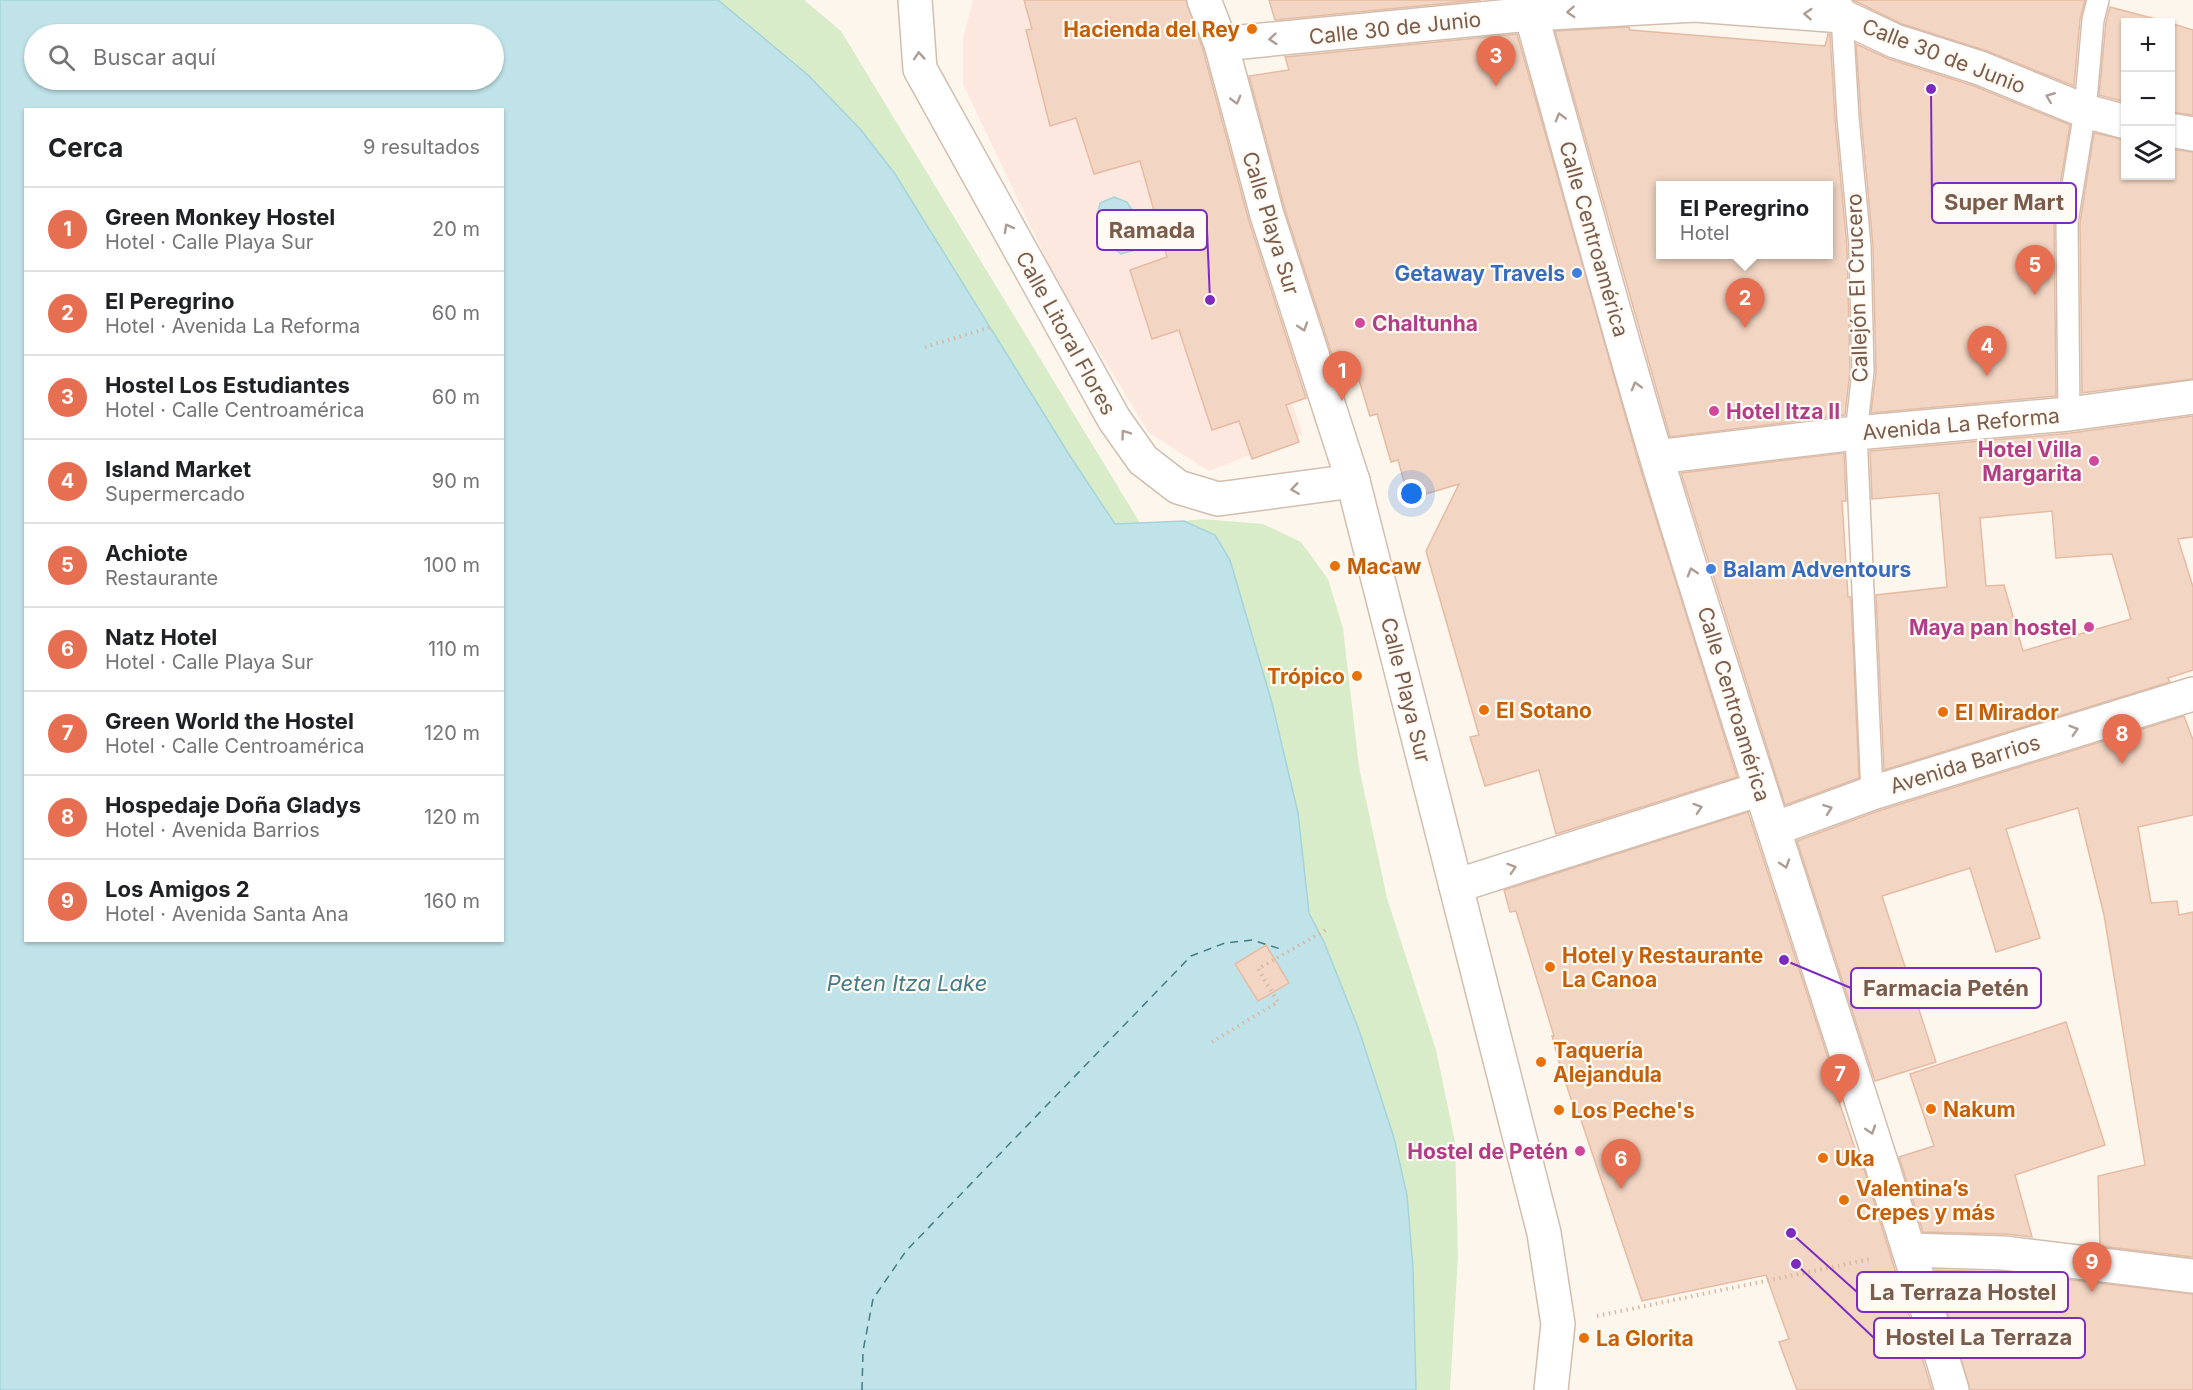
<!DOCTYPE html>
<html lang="es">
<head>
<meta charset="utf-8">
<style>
  body { margin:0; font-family:Inter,sans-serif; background:#f6f6f6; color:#202124 }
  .controls { position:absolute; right:18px; top:18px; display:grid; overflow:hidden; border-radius:0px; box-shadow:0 2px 4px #0004 }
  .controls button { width:54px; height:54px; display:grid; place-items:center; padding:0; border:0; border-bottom:2px solid #e0e0e0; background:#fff; color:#202124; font:30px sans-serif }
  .you { position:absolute; left:1412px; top:494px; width:21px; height:21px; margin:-15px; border:4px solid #fff; border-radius:50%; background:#1a73e8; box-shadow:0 0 0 9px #1a73e833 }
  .badge { display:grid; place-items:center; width:39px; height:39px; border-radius:50%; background:#e76f51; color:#fff; font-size:20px; font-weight:700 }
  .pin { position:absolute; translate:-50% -50px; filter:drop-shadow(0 2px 3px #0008) }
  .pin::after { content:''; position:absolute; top:32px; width:21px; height:18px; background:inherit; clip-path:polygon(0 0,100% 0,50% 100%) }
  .popup { position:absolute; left:1656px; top:181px; width:177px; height:78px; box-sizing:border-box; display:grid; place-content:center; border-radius:0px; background:#fff; filter:drop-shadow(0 2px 4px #0005); font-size:20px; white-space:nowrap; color:#757577 }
  .popup b { font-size:22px; color:#202124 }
  .popup::after { content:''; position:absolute; left:50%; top:100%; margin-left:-12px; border:12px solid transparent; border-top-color:#fff }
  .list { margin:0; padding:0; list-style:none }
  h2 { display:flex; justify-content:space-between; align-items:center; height:78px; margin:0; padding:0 24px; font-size:26px }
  h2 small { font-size:20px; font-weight:400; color:#757577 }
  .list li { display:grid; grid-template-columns:39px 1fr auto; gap:18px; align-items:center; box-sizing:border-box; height:84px; padding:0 24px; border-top:2px solid #e0e0e0 }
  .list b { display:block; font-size:22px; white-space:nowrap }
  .list p { margin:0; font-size:20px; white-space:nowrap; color:#757577 }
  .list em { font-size:20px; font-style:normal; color:#757577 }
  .icon { flex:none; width:33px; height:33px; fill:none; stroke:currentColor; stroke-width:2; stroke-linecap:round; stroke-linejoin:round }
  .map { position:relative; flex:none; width:2193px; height:1390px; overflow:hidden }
  .search { position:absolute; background:#fff; box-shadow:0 2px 4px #0004; left:24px; top:24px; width:480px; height:66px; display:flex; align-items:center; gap:15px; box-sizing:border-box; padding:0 21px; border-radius:33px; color:#757577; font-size:22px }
  .panel { position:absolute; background:#fff; box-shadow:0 2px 4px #0004; left:24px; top:108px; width:480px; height:834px; border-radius:0px }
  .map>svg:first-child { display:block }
  .commercial { fill:#fde8e0 }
  .green { fill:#d8ecc9 }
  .water { fill:#bfe3e8; stroke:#a5d3da; stroke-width:1.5; fill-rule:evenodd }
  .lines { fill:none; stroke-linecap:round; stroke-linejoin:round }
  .ferry { stroke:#437c86; stroke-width:1.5; stroke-dasharray:8 6; stroke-linecap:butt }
  .building { fill:#f3d5c3; stroke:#e6bba3; stroke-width:1.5; fill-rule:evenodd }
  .service-casing { stroke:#d1beb0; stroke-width:24 }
  .minor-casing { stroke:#d1beb0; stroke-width:36 }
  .path { stroke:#d9b8a5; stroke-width:4; stroke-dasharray:1.5 4.5; stroke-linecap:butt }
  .service { stroke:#fff; stroke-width:21 }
  .minor { stroke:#fff; stroke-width:33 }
  .oneway { stroke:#af9d94 }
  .food-dot { fill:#e8710a; stroke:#fffaf3; stroke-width:2 }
  .shop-dot { fill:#3f7fe0; stroke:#fffaf3; stroke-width:2 }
  .hotel-dot { fill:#d1479c; stroke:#fffaf3; stroke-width:2 }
  .labels { text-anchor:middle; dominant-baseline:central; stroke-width:4.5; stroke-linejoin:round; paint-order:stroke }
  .street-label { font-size:21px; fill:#7a5c4d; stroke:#fffaf3 }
  .food-label { font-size:21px; font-weight:bold; fill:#c56008; stroke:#fffaf3; text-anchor:start }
  .shop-label { font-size:21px; font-weight:bold; fill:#366cbe; stroke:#fffaf3; text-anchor:end }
  .hotel-label { font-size:21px; font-weight:bold; fill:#b23c85; stroke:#fffaf3; text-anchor:end }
  .water-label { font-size:22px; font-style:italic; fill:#437c86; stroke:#fffaf3 }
  .leader { fill:none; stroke:#7b2cbf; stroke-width:2 }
  .callout-dot { fill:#7b2cbf; stroke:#fffaf3; stroke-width:2 }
  .callout { fill:#fffaf3; stroke:#7b2cbf; stroke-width:2 }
  .callout-label { font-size:22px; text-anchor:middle; font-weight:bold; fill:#7a5c4d }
</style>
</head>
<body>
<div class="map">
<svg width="2193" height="1390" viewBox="0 0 2193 1390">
  <rect width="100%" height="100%" fill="#fdf6ec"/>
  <!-- commercial -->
  <path class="commercial" d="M 973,0 L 1156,0 L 1162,33 L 1303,434 L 1209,471 L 1149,433 L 1058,284 L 963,84 L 963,39 Z"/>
  <!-- green -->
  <g class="green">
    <path d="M 718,0 L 804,0 L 841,31 L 1140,523 L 1115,524 L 1070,456 L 895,174 L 861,130 L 808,75 Z"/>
    <path d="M 1203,519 L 1263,524 L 1301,542 L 1328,579 L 1343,628 L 1359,767 L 1387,898 L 1436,1050 L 1455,1141 L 1458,1257 L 1450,1390 L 1416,1390 L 1413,1268 L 1359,1030 L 1324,942 L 1309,913 L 1298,813 L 1272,703 L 1230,561 L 1215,535 L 1184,521 Z"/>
  </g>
  <!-- water -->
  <g class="water">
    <path d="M 0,0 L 718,0 L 808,75 L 861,130 L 895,174 L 1070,456 L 1115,524 L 1184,521 L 1215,535 L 1230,560 L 1272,703 L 1298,813 L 1309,913 L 1324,942 L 1359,1030 L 1394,1138 L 1407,1195 L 1413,1268 L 1416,1390 L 0,1390 ZM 34,34 L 494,34 L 494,80 L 34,80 ZM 26,110 L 502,110 L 502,940 L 26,940 Z"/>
    <path d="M 1114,197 L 1127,202 L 1138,219 L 1141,237 L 1135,250 L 1121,254 L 1110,245 L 1106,229 L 1097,217 L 1100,203 Z"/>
  </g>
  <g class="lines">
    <!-- ferry -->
    <path class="ferry" d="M 862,1390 L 863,1351 L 873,1299 L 906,1251 L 1191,956 L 1225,943 L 1252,940 L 1284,950"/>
  </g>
  <!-- building -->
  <g class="building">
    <path d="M 1024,0 L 1186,0 L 1203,50 L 1249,221 L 1306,398 L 1286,405 L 1299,442 L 1252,459 L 1239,421 L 1212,430 L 1179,330 L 1152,339 L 1130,270 L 1167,257 L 1140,161 L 1094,174 L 1076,118 L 1050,126 L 1026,30 L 1032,29 Z"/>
    <path d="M 1269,0 L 1481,0 L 1275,20 Z"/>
    <path d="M 1853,0 L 2085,0 L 2080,19 L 2074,86 L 1987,51 L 1902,24 Z"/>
    <path d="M 2110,7 L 2167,22 L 2126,22 L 2126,102 L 2099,95 L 2106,22 Z"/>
    <path d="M 2170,23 L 2193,30 L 2193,115 L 2170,112 Z"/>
    <path d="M 1629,27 L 1630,30 L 1825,46 L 1828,34 L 1830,34 L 1835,119 L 1847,247 L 1850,371 L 1845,415 L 1670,437 L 1555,31 ZM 1661,186 L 1829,186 L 1829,255 L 1661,255 Z"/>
    <path d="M 1517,34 L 1639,464 L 1737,777 L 1556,834 L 1539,770 L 1485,786 L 1470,737 L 1479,735 L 1426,551 L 1459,484 L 1409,499 L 1398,460 L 1391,462 L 1377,414 L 1370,416 L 1359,380 L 1342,386 L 1285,210 L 1249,76 L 1289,70 L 1285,57 Z"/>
    <path d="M 1856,44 L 1889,59 L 1974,86 L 2070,125 L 2054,222 L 2056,396 L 1871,413 L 1876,372 L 1873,246 L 1861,117 Z"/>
    <path d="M 2094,133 L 2126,140 L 2126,176 L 2170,176 L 2170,149 L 2193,152 L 2193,379 L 2082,393 L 2080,223 Z"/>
    <path d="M 2193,416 L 2193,537 L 2178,539 L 2193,587 L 2193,670 L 2168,678 L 2170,682 L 1884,770 L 1876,595 L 1947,587 L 1939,493 L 1872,499 L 1870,451 L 2071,433 ZM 2052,511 L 2056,558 L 2112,554 L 2131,619 L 2023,651 L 2004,585 L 1986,586 L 1980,518 Z"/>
    <path d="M 1844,453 L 1846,501 L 1842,501 L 1848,597 L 1851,597 L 1859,778 L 1785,805 L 1681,473 Z"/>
    <path d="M 2184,716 L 2193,740 L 2193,815 L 2138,827 L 2151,903 L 2177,901 L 2179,915 L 2193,912 L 2193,1257 L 2100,1246 L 2098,1176 L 2145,1165 L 2104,915 L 2078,808 L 2006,829 L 2040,938 L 1996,952 L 1970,868 L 1882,896 L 1936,1062 L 1875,1081 L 1797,841 L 1878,811 Z"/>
    <path d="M 1748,812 L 1841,1098 L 1838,1099 L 1862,1169 L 1864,1169 L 1932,1390 L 1797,1390 L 1779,1342 L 1789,1339 L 1766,1275 L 1642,1301 L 1578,1111 L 1575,1111 L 1561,1069 L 1552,1036 L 1554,1036 L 1516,911 L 1510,912 L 1504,890 Z"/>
    <path d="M 1266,945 L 1289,983 L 1258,1001 L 1235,964 Z"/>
    <path d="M 2066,1022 L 2105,1145 L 2015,1175 L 2032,1237 L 2005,1234 L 1923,1232 L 1899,1157 L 1934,1146 L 1910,1074 Z"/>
    <path d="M 1935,1270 L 2003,1272 L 2193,1294 L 2193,1390 L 1970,1390 Z"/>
  </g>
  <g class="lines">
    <defs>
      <g id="service">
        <path d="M 1843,7 L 1842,16 L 1848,118 L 1860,246 L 1863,372 L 1856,433 L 1872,793"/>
        <path d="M 2069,414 L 2067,222 L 2085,111 L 2093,20 L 2098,0"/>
      </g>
      <g id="minor">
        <path d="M 915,0 L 920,69 L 1114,419 L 1143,460 L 1178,487 L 1218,499 L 1353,481"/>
        <path d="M 1204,0 L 1221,44 L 1267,215 L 1353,481 L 1544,1233 L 1558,1324 L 1551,1390"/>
        <path d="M 1531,14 C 1573,163 1613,312 1657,459 C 1751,771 1858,1078 1952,1390"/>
        <path d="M 1221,44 L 1531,14 L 1695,5 L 1842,16 L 1895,41 L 1980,68 L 2085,111 L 2126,122"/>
        <path d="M 2170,130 L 2193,134"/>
        <path d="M 1657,457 L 1856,433 L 2069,414 L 2193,397"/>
        <path d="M 1774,829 L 1872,793 L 2193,694"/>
        <path d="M 1456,886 L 1760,789"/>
        <path d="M 1910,1250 L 2004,1253 L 2193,1276"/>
      </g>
    </defs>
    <!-- service casing -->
    <use href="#service" class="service-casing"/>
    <!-- minor casing -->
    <use href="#minor" class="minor-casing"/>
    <!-- path -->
    <g class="path">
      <path d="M 925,347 L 991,327"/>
      <path d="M 1212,1042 L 1278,1002 L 1258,969 L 1329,928"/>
      <path d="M 1597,1316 L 1871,1259"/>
    </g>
    <!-- service -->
    <use href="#service" class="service"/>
    <!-- minor -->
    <use href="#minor" class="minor"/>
  </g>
  <!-- one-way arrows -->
  <defs><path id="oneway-chevron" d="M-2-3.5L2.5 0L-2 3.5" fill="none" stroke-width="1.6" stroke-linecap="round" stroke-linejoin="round" transform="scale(1.5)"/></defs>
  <g class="oneway">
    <use href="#oneway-chevron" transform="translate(1571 12) rotate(177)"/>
    <use href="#oneway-chevron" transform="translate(1808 14) rotate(-176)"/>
    <use href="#oneway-chevron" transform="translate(1273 39) rotate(175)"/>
    <use href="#oneway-chevron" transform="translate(919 56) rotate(-94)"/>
    <use href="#oneway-chevron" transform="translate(2050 97) rotate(-158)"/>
    <use href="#oneway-chevron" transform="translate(1236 100) rotate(75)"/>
    <use href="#oneway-chevron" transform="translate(1560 117) rotate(-106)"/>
    <use href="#oneway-chevron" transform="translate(1008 228) rotate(-119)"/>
    <use href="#oneway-chevron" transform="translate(1303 327) rotate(72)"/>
    <use href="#oneway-chevron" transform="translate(1636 386) rotate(-106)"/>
    <use href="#oneway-chevron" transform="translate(1125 434) rotate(-126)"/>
    <use href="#oneway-chevron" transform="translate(1295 489) rotate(172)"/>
    <use href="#oneway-chevron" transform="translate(1692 572) rotate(-107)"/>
    <use href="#oneway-chevron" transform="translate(2074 730) rotate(-17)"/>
    <use href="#oneway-chevron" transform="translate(1698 808) rotate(-18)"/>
    <use href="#oneway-chevron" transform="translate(1828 809) rotate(-20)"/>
    <use href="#oneway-chevron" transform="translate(1785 864) rotate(72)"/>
    <use href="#oneway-chevron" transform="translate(1512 868) rotate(-18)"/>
    <use href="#oneway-chevron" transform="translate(1871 1130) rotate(72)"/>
  </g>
  <!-- markers -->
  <g class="food-dot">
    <circle cx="1252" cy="29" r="6"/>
    <circle cx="1335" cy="566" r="6"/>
    <circle cx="1357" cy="676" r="6"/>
    <circle cx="1484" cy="710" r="6"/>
    <circle cx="1943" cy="712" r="6"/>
    <circle cx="1550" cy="967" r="6"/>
    <circle cx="1541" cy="1062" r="6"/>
    <circle cx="1931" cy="1109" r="6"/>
    <circle cx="1559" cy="1110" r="6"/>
    <circle cx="1823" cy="1158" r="6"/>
    <circle cx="1844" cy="1200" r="6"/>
    <circle cx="1584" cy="1338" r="6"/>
  </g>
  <g class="shop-dot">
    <circle cx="1577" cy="273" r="6"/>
    <circle cx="1711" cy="569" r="6"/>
  </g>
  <g class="hotel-dot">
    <circle cx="1360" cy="323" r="6"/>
    <circle cx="1714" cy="411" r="6"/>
    <circle cx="2094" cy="461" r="6"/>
    <circle cx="2089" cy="627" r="6"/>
    <circle cx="1580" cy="1151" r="6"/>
  </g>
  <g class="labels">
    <!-- street labels -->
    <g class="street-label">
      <text transform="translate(1395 28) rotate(-6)">Calle 30 de Junio</text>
      <text transform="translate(1944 56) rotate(21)">Calle 30 de Junio</text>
      <text transform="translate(1271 223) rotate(73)">Calle Playa Sur</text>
      <text transform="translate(1594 239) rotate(74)">Calle Centroamérica</text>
      <text transform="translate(1857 288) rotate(-92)">Callejón El Crucero</text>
      <text transform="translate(1066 333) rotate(61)">Calle Litoral Flores</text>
      <text transform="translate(1961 424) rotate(-5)">Avenida La Reforma</text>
      <text transform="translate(1406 690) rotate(76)">Calle Playa Sur</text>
      <text transform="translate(1734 704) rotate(73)">Calle Centroamérica</text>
      <text transform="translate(1965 764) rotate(-17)">Avenida Barrios</text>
    </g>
    <!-- food labels -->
    <g class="food-label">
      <text x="1240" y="29" text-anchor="end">Hacienda del Rey</text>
      <text x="1347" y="566">Macaw</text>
      <text x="1345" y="676" text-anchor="end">Trópico</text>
      <text x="1496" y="710">El Sotano</text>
      <text x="1955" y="712">El Mirador</text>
      <text x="1562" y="955">Hotel y Restaurante<tspan x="1562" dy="24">La Canoa</tspan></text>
      <text x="1553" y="1050">Taquería<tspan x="1553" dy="24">Alejandula</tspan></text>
      <text x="1943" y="1109">Nakum</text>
      <text x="1571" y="1110">Los Peche's</text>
      <text x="1835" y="1158">Uka</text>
      <text x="1856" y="1188">Valentina’s<tspan x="1856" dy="24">Crepes y más</tspan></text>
      <text x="1596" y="1338">La Glorita</text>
    </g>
    <!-- shop labels -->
    <g class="shop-label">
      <text x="1565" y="273">Getaway Travels</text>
      <text x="1723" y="569" text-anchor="start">Balam Adventours</text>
    </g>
    <!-- hotel labels -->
    <g class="hotel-label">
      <text x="1372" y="323" text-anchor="start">Chaltunha</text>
      <text x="1726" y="411" text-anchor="start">Hotel Itza II</text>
      <text x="2082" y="449">Hotel Villa<tspan x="2082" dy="24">Margarita</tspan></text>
      <text x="2077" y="627">Maya pan hostel</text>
      <text x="1568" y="1151">Hostel de Petén</text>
    </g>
    <!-- water labels -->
    <g class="water-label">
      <text x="907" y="983">Peten Itza Lake</text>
    </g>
  </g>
  <!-- callouts -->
  <path class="leader" d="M1931 89L1932 203M1210 300L1207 230M1784 960L1851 988M1791 1233L1857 1292M1796 1264L1874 1338"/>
  <g class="callout-dot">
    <circle cx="1931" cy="89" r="6"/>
    <circle cx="1210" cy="300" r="6"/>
    <circle cx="1784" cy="960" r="6"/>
    <circle cx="1791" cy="1233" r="6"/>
    <circle cx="1796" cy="1264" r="6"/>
  </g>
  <g class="callout">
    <rect x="1932" y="183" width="144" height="40" rx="6"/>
    <rect x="1097" y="210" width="110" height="40" rx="6"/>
    <rect x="1851" y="968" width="190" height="40" rx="6"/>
    <rect x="1857" y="1272" width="211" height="40" rx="6"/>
    <rect x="1874" y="1318" width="211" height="40" rx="6"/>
  </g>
  <g class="callout-label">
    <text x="2004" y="210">Super Mart</text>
    <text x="1152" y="238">Ramada</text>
    <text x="1946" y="996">Farmacia Petén</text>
    <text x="1963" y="1300">La Terraza Hostel</text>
    <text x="1979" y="1345">Hostel La Terraza</text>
  </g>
</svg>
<div class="controls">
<button>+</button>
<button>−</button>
<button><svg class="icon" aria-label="layers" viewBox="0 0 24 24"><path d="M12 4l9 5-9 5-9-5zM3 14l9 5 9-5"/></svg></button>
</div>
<div class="you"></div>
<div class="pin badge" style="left:1342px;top:401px">1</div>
<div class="pin badge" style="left:1745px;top:328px">2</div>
<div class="popup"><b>El Peregrino</b>Hotel</div>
<div class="pin badge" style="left:1496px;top:86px">3</div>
<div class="pin badge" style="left:1987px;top:376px">4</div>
<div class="pin badge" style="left:2035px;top:295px">5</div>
<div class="pin badge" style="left:1621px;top:1189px">6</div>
<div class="pin badge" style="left:1840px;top:1104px">7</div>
<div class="pin badge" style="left:2122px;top:764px">8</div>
<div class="pin badge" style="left:2092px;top:1292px">9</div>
<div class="search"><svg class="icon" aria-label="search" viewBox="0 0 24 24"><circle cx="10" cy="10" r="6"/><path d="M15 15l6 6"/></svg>Buscar aquí</div>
<section class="panel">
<h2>Cerca<small>9 resultados</small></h2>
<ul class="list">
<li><span class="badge">1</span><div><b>Green Monkey Hostel</b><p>Hotel · Calle Playa Sur</p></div><em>20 m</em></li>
<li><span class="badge">2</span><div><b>El Peregrino</b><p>Hotel · Avenida La Reforma</p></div><em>60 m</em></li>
<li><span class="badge">3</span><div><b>Hostel Los Estudiantes</b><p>Hotel · Calle Centroamérica</p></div><em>60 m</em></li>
<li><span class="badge">4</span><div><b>Island Market</b><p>Supermercado</p></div><em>90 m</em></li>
<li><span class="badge">5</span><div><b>Achiote</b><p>Restaurante</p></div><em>100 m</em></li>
<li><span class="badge">6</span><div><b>Natz Hotel</b><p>Hotel · Calle Playa Sur</p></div><em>110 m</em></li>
<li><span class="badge">7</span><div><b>Green World the Hostel</b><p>Hotel · Calle Centroamérica</p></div><em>120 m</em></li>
<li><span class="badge">8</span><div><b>Hospedaje Doña Gladys</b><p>Hotel · Avenida Barrios</p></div><em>120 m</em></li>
<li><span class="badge">9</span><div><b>Los Amigos 2</b><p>Hotel · Avenida Santa Ana</p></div><em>160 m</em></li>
</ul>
</section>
</div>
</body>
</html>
